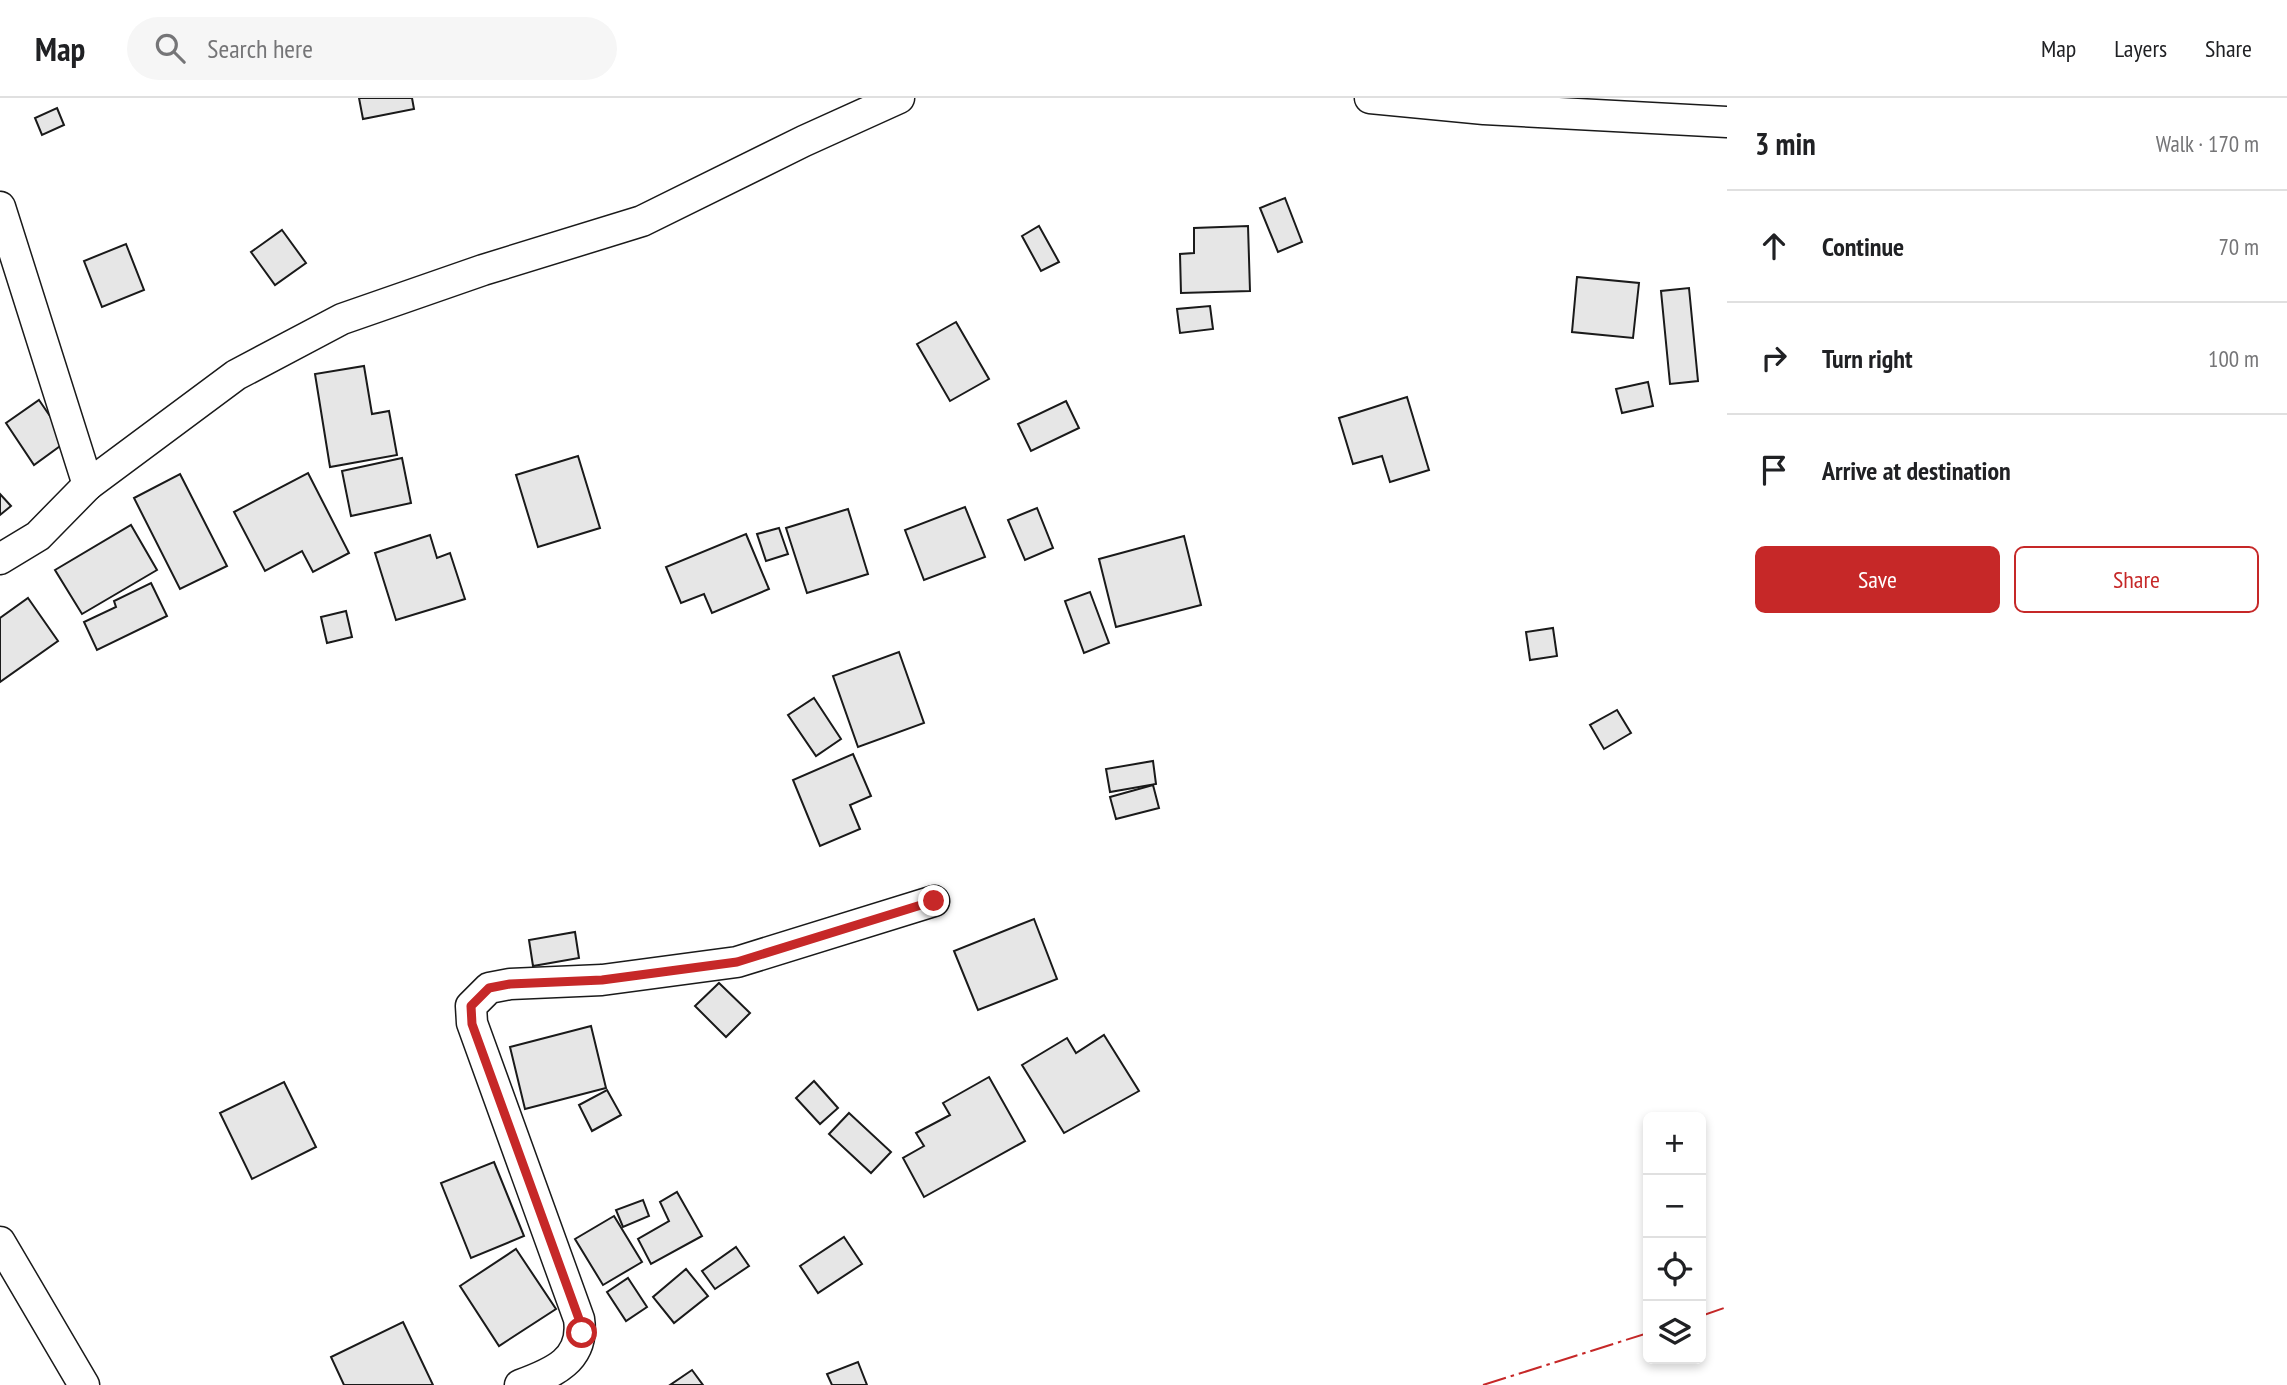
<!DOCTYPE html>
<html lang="en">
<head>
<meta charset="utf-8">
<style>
  body { margin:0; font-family:"PT Sans Narrow",sans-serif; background:#f6f6f6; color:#202124 }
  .controls { position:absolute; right:21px; bottom:21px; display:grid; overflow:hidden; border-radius:10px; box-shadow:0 4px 10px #0003 }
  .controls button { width:63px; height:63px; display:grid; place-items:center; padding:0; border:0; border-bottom:2px solid #e0e0e0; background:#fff; color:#202124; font:35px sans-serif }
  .stop { position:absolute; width:21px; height:21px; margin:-16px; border:5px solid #c62828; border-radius:50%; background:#fff }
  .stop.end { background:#c62828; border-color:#fff; box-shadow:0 2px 7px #0008 }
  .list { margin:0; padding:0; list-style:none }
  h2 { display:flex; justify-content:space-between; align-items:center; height:91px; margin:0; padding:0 28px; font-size:30px }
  h2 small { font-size:23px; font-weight:400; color:#757577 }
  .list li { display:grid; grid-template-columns:46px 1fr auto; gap:21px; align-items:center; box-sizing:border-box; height:112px; padding:0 28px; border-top:2px solid #e0e0e0 }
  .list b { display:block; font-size:26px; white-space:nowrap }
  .list em { font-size:23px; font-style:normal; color:#757577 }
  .actions { display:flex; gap:14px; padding:21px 28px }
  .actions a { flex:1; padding:16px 0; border:2px solid #c62828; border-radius:10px; text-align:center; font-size:24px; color:#c62828 }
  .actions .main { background:#c62828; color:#fff }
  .icon { flex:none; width:38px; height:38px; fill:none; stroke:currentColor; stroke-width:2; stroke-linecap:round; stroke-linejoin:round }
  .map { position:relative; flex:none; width:1727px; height:1287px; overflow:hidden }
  header { display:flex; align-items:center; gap:42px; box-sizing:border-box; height:98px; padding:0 35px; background:#fff; border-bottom:2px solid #e0e0e0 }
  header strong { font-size:33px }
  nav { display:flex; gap:38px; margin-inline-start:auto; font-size:24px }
  .search { width:490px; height:63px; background:#f6f6f6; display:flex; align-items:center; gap:18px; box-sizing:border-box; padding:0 24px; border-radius:38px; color:#757577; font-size:26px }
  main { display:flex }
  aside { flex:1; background:#fff }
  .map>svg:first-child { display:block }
  .building { fill:#e6e6e6; stroke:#1a1a1a; stroke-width:2 }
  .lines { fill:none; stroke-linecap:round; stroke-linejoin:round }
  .street-casing { stroke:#1a1a1a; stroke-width:33 }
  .street { stroke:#fff; stroke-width:30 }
  .power { stroke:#c62828; stroke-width:2; stroke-dasharray:24 5 3.5 5; stroke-linecap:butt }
  .route { stroke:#c62828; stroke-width:9 }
</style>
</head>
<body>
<header>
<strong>Map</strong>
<div class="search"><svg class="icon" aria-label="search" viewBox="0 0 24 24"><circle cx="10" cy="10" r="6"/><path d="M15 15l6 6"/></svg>Search here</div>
<nav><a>Map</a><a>Layers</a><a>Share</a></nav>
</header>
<main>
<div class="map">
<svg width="1727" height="1287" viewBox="0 0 1727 1287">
  <rect width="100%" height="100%" fill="#fff"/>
  <!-- building -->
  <g class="building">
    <path d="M 359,0 L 412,0 L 414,11 L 363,21 Z"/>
    <path d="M 57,10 L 64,27 L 42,37 L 35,20 Z"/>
    <path d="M 1285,100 L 1302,144 L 1278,154 L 1260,110 Z"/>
    <path d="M 1039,128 L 1059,164 L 1041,173 L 1022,138 Z"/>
    <path d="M 1248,128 L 1250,193 L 1181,195 L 1180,156 L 1194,155 L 1194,130 Z"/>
    <path d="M 282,132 L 306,165 L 275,187 L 251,154 Z"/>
    <path d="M 126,146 L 144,192 L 102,209 L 84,163 Z"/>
    <path d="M 1577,179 L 1639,185 L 1633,240 L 1572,234 Z"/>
    <path d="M 1689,190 L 1698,283 L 1670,286 L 1661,193 Z"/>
    <path d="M 1210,208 L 1213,231 L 1180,235 L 1177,211 Z"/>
    <path d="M 956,224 L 989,281 L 950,303 L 917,246 Z"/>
    <path d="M 364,268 L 372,316 L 389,313 L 397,357 L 330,369 L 315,276 Z"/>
    <path d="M 1648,284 L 1653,308 L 1622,315 L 1616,291 Z"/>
    <path d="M 1407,299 L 1429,372 L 1390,384 L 1382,358 L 1353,366 L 1339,320 Z"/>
    <path d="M 39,302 L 67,343 L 34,367 L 6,325 Z"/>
    <path d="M 1066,303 L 1079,330 L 1031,353 L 1018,326 Z"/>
    <path d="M 578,358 L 600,430 L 538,449 L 516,377 Z"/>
    <path d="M 402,360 L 411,405 L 351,418 L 342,373 Z"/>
    <path d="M 308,375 L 349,455 L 313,474 L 302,453 L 265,473 L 234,414 Z"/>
    <path d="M 180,376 L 227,468 L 180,491 L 134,400 Z"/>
    <path d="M 0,396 L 11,408 L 0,417 Z"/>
    <path d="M 965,409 L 985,459 L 924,482 L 905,432 Z"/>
    <path d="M 1037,410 L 1053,450 L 1025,462 L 1008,422 Z"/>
    <path d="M 848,411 L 868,476 L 807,495 L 786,430 Z"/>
    <path d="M 131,427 L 157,472 L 82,516 L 55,472 Z"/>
    <path d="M 779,430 L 788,456 L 766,463 L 757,436 Z"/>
    <path d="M 746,436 L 769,491 L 712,515 L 704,496 L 681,505 L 666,469 Z"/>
    <path d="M 430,437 L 437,460 L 450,455 L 465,501 L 396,522 L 375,455 Z"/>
    <path d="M 1184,438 L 1201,507 L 1116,529 L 1099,461 Z"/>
    <path d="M 151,485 L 167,518 L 97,552 L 84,524 L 116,509 L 114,503 Z"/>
    <path d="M 1090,494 L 1109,545 L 1084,555 L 1065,503 Z"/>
    <path d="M 28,500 L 58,543 L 0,584 L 0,520 Z"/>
    <path d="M 346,513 L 352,539 L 327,545 L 321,519 Z"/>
    <path d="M 1553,530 L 1557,558 L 1530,562 L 1526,534 Z"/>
    <path d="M 899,554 L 924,625 L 858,649 L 833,578 Z"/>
    <path d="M 814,600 L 841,641 L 816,658 L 788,617 Z"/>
    <path d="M 1617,612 L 1631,635 L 1604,651 L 1590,627 Z"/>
    <path d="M 853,656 L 871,698 L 850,707 L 860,731 L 820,748 L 793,682 Z"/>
    <path d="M 1153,663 L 1156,686 L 1110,694 L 1106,671 Z"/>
    <path d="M 1153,687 L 1159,710 L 1116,721 L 1110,699 Z"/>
    <path d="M 1034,821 L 1057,881 L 978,912 L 954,853 Z"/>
    <path d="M 575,834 L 579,860 L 533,868 L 529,842 Z"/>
    <path d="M 719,885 L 750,915 L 726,939 L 695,908 Z"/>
    <path d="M 591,928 L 606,990 L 525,1011 L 510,949 Z"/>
    <path d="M 1104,937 L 1139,993 L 1064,1035 L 1022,967 L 1067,940 L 1076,955 Z"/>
    <path d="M 989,979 L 1025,1043 L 924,1099 L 903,1060 L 924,1048 L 916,1035 L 950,1017 L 943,1005 Z"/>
    <path d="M 814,983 L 838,1010 L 820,1026 L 796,1000 Z"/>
    <path d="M 284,984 L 316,1049 L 252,1081 L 220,1015 Z"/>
    <path d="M 607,992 L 621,1017 L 592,1033 L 579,1007 Z"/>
    <path d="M 849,1015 L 891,1054 L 871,1075 L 829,1036 Z"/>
    <path d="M 494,1064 L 524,1138 L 471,1160 L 441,1085 Z"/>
    <path d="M 677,1094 L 702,1138 L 651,1166 L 638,1141 L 669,1123 L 660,1104 Z"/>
    <path d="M 643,1102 L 649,1118 L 623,1129 L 616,1112 Z"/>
    <path d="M 614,1118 L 642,1164 L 603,1187 L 575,1141 Z"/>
    <path d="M 844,1139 L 862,1166 L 818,1195 L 800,1168 Z"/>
    <path d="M 736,1149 L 749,1168 L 715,1191 L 702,1173 Z"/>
    <path d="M 516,1151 L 556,1211 L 499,1248 L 460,1188 Z"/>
    <path d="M 686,1171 L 708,1198 L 674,1225 L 653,1199 Z"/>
    <path d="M 628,1180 L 647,1209 L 626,1223 L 607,1194 Z"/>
    <path d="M 403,1224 L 433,1287 L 344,1287 L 331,1259 Z"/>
    <path d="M 858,1264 L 867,1287 L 832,1287 L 827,1276 Z"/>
    <path d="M 692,1272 L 703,1287 L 670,1287 Z"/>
  </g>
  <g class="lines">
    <defs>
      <g id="street">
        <path d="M 1370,0 L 1484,11 L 1727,24"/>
        <path d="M 0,109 L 88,387"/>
        <path d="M 0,461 L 38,438 L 88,387 L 236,277 L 342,221 L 483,172 L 642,123 L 804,43 L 899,0"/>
        <path d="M 0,1144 L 84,1287"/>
        <path d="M 520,1287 C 553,1275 585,1262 579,1221 L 472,925 L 471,908 L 489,890 L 510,886 L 602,882 L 737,864 L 934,803"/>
      </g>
    </defs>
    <!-- street casing -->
    <use href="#street" class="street-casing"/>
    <!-- street -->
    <use href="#street" class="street"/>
    <!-- power -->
    <g class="power">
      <path d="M 1701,1218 L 1727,1209"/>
      <path d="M 1483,1287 L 1648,1235"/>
    </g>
  </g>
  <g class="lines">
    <!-- route -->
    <path class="route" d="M 582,1235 L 579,1221 L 472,926 L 471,908 L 489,890 L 510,886 L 602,882 L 737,864 L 934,803"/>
  </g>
</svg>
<div class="controls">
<button>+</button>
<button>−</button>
<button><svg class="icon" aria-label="locate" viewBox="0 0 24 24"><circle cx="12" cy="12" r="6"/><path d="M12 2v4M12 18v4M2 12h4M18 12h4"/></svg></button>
<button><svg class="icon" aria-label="layers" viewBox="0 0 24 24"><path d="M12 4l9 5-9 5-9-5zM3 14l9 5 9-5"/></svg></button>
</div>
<div class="stop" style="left:582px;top:1235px"></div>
<div class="stop end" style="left:934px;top:803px"></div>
</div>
<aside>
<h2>3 min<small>Walk · 170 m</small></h2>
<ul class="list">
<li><svg class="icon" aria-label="ahead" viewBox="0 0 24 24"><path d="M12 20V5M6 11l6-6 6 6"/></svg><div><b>Continue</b></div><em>70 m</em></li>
<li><svg class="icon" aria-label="right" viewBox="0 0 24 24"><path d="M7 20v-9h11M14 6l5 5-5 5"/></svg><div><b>Turn right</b></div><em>100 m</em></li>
<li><svg class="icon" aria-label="arrive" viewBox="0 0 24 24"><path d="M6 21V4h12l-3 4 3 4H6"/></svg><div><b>Arrive at destination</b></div></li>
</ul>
<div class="actions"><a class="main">Save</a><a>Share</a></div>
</aside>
</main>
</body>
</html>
